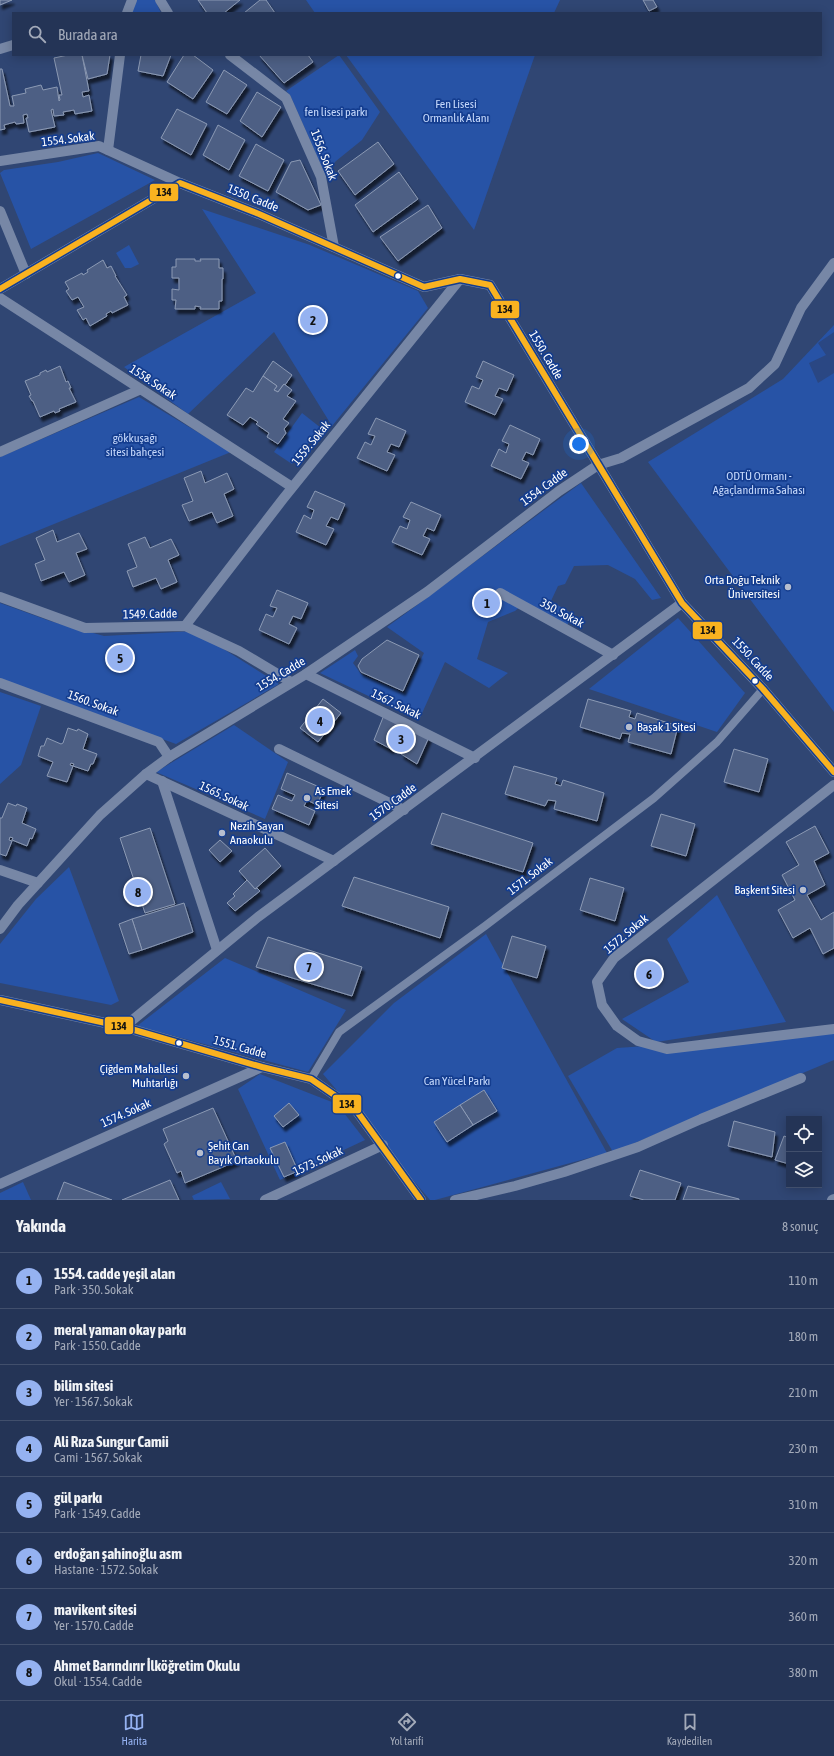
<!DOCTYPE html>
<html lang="tr">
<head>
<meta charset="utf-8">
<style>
  body { margin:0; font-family:"Asap Condensed",sans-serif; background:#2c3c5c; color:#f1f3f6 }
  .controls { position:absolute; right:12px; bottom:12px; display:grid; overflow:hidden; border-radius:0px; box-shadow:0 2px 10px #0003 }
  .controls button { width:36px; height:36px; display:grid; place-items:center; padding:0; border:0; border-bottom:1px solid #414f6c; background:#243456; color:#f1f3f6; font:20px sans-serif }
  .you { position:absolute; left:579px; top:444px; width:14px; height:14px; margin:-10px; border:3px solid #fff; border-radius:50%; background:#1a73e8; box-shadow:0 0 0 6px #1a73e833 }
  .badge { display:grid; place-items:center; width:26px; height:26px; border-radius:50%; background:#95b2f1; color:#111; font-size:13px; font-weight:700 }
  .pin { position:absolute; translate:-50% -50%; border:2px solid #fff; box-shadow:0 1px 4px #0006 }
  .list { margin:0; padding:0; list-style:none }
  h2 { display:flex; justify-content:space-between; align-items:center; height:52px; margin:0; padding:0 16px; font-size:17px }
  h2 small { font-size:13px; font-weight:400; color:#a3aab9 }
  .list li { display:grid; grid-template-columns:26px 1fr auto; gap:12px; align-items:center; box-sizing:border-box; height:56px; padding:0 16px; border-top:1px solid #414f6c }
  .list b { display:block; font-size:15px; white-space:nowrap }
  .list p { margin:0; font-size:13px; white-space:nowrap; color:#a3aab9 }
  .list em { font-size:13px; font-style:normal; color:#a3aab9 }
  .icon { flex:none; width:22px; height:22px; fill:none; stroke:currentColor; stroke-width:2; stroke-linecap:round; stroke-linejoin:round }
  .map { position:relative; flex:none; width:834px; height:1200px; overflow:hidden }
  .search { position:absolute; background:#243456; box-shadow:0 2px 10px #0003; left:12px; right:12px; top:12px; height:44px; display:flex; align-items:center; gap:10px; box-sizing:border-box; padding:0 14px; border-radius:0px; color:#a3aab9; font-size:15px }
  .sheet { height:500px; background:#243456 }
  nav { display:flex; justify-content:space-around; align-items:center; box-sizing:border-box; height:56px; border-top:1px solid #414f6c; background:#243456; font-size:11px; color:#a3aab9 }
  nav a { display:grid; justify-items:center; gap:2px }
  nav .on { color:#95b2f1 }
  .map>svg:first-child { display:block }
  .green { fill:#2753a6 }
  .water { fill:#2a4783 }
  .building { fill:#4d5f84; stroke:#8c9ab4; filter:url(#shadow) }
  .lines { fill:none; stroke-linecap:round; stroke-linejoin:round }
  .pedestrian { stroke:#7787a6; stroke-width:8 }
  .minor { stroke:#7787a6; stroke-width:10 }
  .bus-1-casing { stroke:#143d8f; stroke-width:9 }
  .bus-1 { stroke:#f9b220; stroke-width:6 }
  .bus-dot { fill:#fff; stroke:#143d8f; stroke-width:1.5 }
  .poi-dot { fill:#b7bece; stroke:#143d8f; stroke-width:1.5 }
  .labels { text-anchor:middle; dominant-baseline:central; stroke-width:3.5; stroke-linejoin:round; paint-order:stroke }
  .park-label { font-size:12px; fill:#c6d9fc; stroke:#143d8f }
  .street-label { font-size:12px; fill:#fff; stroke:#143d8f }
  .poi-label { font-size:12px; fill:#fff; stroke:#143d8f; text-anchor:start }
  .line-badge { stroke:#143d8f; stroke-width:1.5 }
  .pale-badge-label { font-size:11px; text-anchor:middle; font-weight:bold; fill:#111 }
</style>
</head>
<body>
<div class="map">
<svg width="834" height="1200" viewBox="0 0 834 1200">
  <defs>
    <filter id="shadow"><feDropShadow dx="2.5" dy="4.5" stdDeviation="1" flood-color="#0009"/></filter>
  </defs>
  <rect width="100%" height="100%" fill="#304673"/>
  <!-- green -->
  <g class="green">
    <path d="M 136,0 L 155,0 L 161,13 L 132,13 Z"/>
    <path d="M 306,0 L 560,0 L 554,13 L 315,13 Z"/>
    <path d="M 339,55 L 380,112 L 362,140 L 336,161 L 325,174 L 290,95 L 286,91 Z"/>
    <path d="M 346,55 L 535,55 L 474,230 Z"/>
    <path d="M 98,153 L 155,180 L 31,249 L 0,173 L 4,170 L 58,162 Z"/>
    <path d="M 202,209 L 310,245 L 418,291 L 428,308 L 332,426 L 274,332 L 188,414 L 124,367 L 256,293 Z"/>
    <path d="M 129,245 L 139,264 L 131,268 L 125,268 L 116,253 Z"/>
    <path d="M 834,325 L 834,712 L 648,462 L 783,379 Z"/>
    <path d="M 139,397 L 231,452 L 0,546 L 0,457 Z"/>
    <path d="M 302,413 L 321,428 L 292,464 L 274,452 Z"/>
    <path d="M 581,483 L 661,598 L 652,600 L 635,579 L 608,565 L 574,566 L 565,584 L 558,586 L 551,601 L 571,613 L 566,630 L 522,605 L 515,611 L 488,622 L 477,659 L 508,673 L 489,688 L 445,662 L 419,720 L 320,673 L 355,650 L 358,656 L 353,663 L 361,674 L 404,693 L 424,653 L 387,627 C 452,580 516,530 581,483 Z"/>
    <path d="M 0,603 L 50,621 L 104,636 L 195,631 L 279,684 L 176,744 L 0,680 Z"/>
    <path d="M 678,618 L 745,693 L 717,732 L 589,689 Z"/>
    <path d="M 0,692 L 41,706 L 21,765 L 0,784 Z"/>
    <path d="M 234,725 L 288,762 L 265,819 L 156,772 Z"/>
    <path d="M 69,867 L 119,1001 L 111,1005 L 0,983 L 0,944 L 36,899 Z"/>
    <path d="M 717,895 L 786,1022 L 656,1042 L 622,1019 L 689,982 L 667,939 Z"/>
    <path d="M 486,934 L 607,1153 L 435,1200 L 430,1200 L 323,1074 L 394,1003 Z"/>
    <path d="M 225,958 L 346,1010 L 308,1072 L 137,1026 Z"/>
    <path d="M 834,1033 L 834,1060 L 613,1152 L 568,1076 L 617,1048 Z"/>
    <path d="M 260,1074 L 337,1104 L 365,1140 L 280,1180 L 238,1089 Z"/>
    <path d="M 23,1182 L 31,1200 L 0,1200 L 0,1193 Z"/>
    <path d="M 221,1182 L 230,1199 L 194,1200 L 192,1196 Z"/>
  </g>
  <!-- water -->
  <path class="water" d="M 834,332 L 834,373 L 818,383 L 809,363 L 826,355 L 818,343 Z"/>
  <!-- building -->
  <g class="building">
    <path d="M 0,0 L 12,0 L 0,5 Z"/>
    <path d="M 198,0 L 240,0 L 224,13 L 207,13 Z"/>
    <path d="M 260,0 L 266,0 L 275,13 L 244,13 Z"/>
    <path d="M 643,0 L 653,0 L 657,7 L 649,11 Z"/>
    <path d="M 68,55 L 82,55 L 89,91 L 82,92 L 83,97 L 89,95 L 92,111 L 75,114 L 74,110 L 63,112 L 64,115 L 54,116 L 53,109 L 51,110 L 55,127 L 29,132 L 26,118 L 28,118 L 27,114 L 23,115 L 24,123 L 16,124 L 15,122 L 4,125 L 5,129 L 0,130 L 0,69 L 2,69 L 10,106 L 14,106 L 12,96 L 26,93 L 25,89 L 41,85 L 43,90 L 57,87 L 59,101 L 60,100 L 59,95 L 62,95 L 54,58 Z"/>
    <path d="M 82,55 L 110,55 L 107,74 L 88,79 Z"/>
    <path d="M 141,55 L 171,55 L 163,76 L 138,71 Z"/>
    <path d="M 184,55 L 193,55 L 213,70 L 193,99 L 167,82 Z"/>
    <path d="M 259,55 L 308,55 L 313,62 L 284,83 Z"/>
    <path d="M 224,70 L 247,85 L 227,114 L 206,102 Z"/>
    <path d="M 257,92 L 281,107 L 262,137 L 240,121 Z"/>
    <path d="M 177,109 L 207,124 L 191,155 L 161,138 Z"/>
    <path d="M 218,125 L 245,140 L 229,170 L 203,155 Z"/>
    <path d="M 378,142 L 394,164 L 355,195 L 338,171 Z"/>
    <path d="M 256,144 L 284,160 L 268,191 L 239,176 Z"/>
    <path d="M 300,160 L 321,205 L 308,210 L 276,192 L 291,162 Z"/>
    <path d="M 399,172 L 418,199 L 373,232 L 355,205 Z"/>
    <path d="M 428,205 L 442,228 L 398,261 L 380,237 Z"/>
    <path d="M 176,259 L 195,259 L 195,261 L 201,261 L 200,259 L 219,259 L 219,268 L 223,268 L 223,279 L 222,279 L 222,301 L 219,301 L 219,309 L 200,309 L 201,307 L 195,306 L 195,309 L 175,309 L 176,300 L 172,300 L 172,289 L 179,290 L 179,278 L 172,278 L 172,267 L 176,267 Z"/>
    <path d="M 103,260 L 107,268 L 111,266 L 116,276 L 115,276 L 127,295 L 124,297 L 128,305 L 112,313 L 111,311 L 106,314 L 107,316 L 90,326 L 86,318 L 83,320 L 77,310 L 84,307 L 78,297 L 72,300 L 66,291 L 69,289 L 65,282 L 82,273 L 83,275 L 88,272 L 87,270 Z"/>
    <path d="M 273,361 L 292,375 L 285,385 L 284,384 L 278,392 L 274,390 L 277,386 L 263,376 Z"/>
    <path d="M 483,361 L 514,375 L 507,391 L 499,388 L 495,396 L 503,399 L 495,415 L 465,402 L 472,386 L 479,389 L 483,380 L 476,377 Z"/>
    <path d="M 60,366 L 66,382 L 68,381 L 71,388 L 69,388 L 76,402 L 59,409 L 60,411 L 55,413 L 54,411 L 40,417 L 33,401 L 32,401 L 29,396 L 31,395 L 25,381 L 40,375 L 40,373 L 46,370 L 47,372 Z"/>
    <path d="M 263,376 L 277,386 L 274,390 L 278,392 L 284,384 L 292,390 L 287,396 L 296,401 L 283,419 L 289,423 L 284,429 L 286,433 L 278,444 L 267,437 L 269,433 L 256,424 L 258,422 L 250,417 L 243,425 L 227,415 L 246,388 L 253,392 Z"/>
    <path d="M 376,418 L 406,431 L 399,447 L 391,444 L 387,452 L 395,455 L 387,471 L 357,458 L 365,442 L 371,445 L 375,436 L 368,434 Z"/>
    <path d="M 510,425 L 540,439 L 533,455 L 526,452 L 522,460 L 529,463 L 521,479 L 491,466 L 499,449 L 506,453 L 509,444 L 502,441 Z"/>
    <path d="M 201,471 L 205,483 L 227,473 L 234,489 L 224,494 L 233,516 L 217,523 L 212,512 L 189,521 L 182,505 L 193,501 L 184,478 Z"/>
    <path d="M 315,491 L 345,504 L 338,520 L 331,517 L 326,526 L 334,529 L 326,545 L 296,532 L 304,515 L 311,519 L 314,510 L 307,507 Z"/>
    <path d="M 411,502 L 441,515 L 434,531 L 427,528 L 423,536 L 430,539 L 422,555 L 392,542 L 400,526 L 407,529 L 410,520 L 403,517 Z"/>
    <path d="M 53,530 L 57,542 L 79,533 L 87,549 L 76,553 L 85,575 L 69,582 L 64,572 L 41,581 L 35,564 L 45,560 L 36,538 Z"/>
    <path d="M 145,537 L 150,548 L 171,539 L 179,555 L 168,560 L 177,582 L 161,589 L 156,578 L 133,587 L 127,571 L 137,567 L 128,544 Z"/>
    <path d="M 277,590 L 308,603 L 301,619 L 293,616 L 289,624 L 297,628 L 289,644 L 259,630 L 266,614 L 273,617 L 277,608 L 270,606 Z"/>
    <path d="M 387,640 L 419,655 L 403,691 L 361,672 L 358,666 L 362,659 Z"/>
    <path d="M 323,699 L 341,713 L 318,742 L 300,728 Z"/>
    <path d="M 588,699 L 631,711 L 629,717 L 635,719 L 637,713 L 678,726 L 671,754 L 628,742 L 630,734 L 622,733 L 620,739 L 580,727 Z"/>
    <path d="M 384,715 L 429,737 L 417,764 L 401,754 L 406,747 L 395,741 L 391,749 L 374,740 Z"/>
    <path d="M 68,728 L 77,731 L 78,729 L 88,734 L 83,749 L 97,754 L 93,764 L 91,764 L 88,771 L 73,766 L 74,764 L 71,763 L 70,765 L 73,766 L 67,782 L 47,776 L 53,762 L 38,756 L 41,746 L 44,746 L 47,738 L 61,744 L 63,743 Z"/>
    <path d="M 734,749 L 768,759 L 759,792 L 724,782 Z"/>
    <path d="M 514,766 L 557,778 L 555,784 L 561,786 L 563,780 L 604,793 L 597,821 L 554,809 L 556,801 L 548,800 L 545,806 L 505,794 Z"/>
    <path d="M 287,773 L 324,789 L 317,805 L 307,800 L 304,806 L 315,811 L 309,825 L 272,809 L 278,795 L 292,801 L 295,795 L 281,789 Z"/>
    <path d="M 8,803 L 16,806 L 17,804 L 27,808 L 22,823 L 36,829 L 32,839 L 30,838 L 27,846 L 12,840 L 13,838 L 10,837 L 9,840 L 12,841 L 6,856 L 0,854 L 0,818 L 2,818 Z"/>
    <path d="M 442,813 L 533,843 L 523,872 L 431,844 Z"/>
    <path d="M 661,814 L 695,824 L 686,856 L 651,846 Z"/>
    <path d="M 815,826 L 829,853 L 814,861 L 825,885 L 807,895 L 821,920 L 834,912 L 834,948 L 823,954 L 810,928 L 793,938 L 778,910 L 795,900 L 782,875 L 799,865 L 786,842 Z"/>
    <path d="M 150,828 L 175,904 L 145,913 L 120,838 Z"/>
    <path d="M 220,840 L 232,851 L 220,862 L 209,850 Z"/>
    <path d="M 265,848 L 281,866 L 255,889 L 239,871 Z"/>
    <path d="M 354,877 L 449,907 L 440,938 L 342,906 Z"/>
    <path d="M 590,878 L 624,888 L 615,921 L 580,910 Z"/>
    <path d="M 247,880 L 255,889 L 257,888 L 260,891 L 235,911 L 227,903 L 235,896 L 233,894 Z"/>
    <path d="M 184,903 L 193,932 L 142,950 L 132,919 Z"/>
    <path d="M 132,919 L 142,950 L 129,954 L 119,924 Z"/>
    <path d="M 512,936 L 546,946 L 537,978 L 502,968 Z"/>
    <path d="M 268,937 L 362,967 L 352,996 L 256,967 Z"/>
    <path d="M 484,1090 L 497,1111 L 473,1125 L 460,1105 Z"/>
    <path d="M 289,1103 L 299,1115 L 283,1127 L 274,1116 Z"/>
    <path d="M 460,1105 L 473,1125 L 447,1142 L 434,1122 Z"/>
    <path d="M 213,1108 L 237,1161 L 185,1183 L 181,1171 L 177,1173 L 164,1144 L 168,1141 L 163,1129 Z"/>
    <path d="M 734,1121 L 775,1132 L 772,1157 L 728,1146 Z"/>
    <path d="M 784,1136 L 789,1138 L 789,1164 L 775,1160 Z"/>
    <path d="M 285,1142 L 298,1171 L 284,1177 L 270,1148 Z"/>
    <path d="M 640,1170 L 681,1183 L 675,1200 L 644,1200 L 630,1196 Z"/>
    <path d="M 170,1180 L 179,1200 L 122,1200 Z"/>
    <path d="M 64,1182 L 112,1200 L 57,1200 Z"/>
    <path d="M 688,1186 L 739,1199 L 739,1200 L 683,1200 Z"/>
  </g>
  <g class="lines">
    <!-- pedestrian -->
    <path class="pedestrian" d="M 311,1079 L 339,1032 L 485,926 L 654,798 L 717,742 L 763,689"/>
    <!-- minor -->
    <g class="minor">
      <path d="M 160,0 L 168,13"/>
      <path d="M 127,13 L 132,0"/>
      <path d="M 0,49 L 13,45"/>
      <path d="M 230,55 L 286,98 L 321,177 L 334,247"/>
      <path d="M 108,150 L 120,55"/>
      <path d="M 0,161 L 99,146 L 180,183"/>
      <path d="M 0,211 L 26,274"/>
      <path d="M 0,289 L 180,183 L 259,214 L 424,287 L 460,279 L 490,285 L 682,603 L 763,689 L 834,772"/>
      <path d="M 0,298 L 292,487"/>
      <path d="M 0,452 L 139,390"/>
      <path d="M 500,593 L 613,655"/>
      <path d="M 0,597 L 85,628 L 185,626 L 239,651 L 291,682"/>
      <path d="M 185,626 L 283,499 L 460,279"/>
      <path d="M 306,674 L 475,758"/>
      <path d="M 0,683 L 159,742 L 169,757"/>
      <path d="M 279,749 L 404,810"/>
      <path d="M 146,774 L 334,861"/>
      <path d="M 162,781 L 217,950"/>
      <path d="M 834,785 L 614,958 L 597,982 L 602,1005 L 617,1026 L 638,1041 L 667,1049 L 834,1029"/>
      <path d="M 0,870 L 38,883"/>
      <path d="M 0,929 L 18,905 L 100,815 L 146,774 L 169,757 L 306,674 L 427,592 L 559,491 L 598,465 L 621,458 L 749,388 L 775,364 L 801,308 L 834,263"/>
      <path d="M 0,1000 L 124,1027 L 262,1067 L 311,1079 L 356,1110 L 421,1200"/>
      <path d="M 124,1027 L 258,917 L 682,603"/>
      <path d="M 0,1184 L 262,1067"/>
      <path d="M 265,1200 L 383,1145"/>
      <path d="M 455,1200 L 515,1186 L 564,1172 L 638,1147 L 701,1119 L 801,1078"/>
      <path d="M 832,1200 L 834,1199"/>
    </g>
    <defs>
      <g id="bus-1">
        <path d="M 0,289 L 180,183 L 259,214 L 424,287 L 460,279 L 490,285 L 682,603 L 763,689 L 834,772"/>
        <path d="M 0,1000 L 124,1027 L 262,1067 L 311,1079 L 356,1110 L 421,1200"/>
      </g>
    </defs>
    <!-- bus-1 casing -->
    <use href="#bus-1" class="bus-1-casing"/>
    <!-- bus-1 -->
    <use href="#bus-1" class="bus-1"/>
  </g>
  <!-- markers -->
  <g class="bus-dot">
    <circle cx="398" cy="276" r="3.5"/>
    <circle cx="755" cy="681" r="3.5"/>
    <circle cx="179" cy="1043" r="3.5"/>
  </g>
  <g class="poi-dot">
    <circle cx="788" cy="587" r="4"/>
    <circle cx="629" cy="727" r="4"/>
    <circle cx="307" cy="798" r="4"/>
    <circle cx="222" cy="833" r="4"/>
    <circle cx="803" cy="890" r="4"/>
    <circle cx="186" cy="1076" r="4"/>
    <circle cx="200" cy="1153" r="4"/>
  </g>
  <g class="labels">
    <!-- park labels -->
    <g class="park-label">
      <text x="456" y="104">Fen Lisesi<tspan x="456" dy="14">Ormanlık Alanı</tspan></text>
      <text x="336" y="112">fen lisesi parkı</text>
      <text x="135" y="438">gökkuşağı<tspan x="135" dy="14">sitesi bahçesi</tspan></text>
      <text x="759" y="476">ODTÜ Ormanı -<tspan x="759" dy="14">Ağaçlandırma Sahası</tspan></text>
      <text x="457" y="1081">Can Yücel Parkı</text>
    </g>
    <!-- street labels -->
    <g class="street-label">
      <text transform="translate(68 139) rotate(-7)">1554. Sokak</text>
      <text transform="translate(324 155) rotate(69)">1556. Sokak</text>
      <text transform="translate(253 198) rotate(22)">1550. Cadde</text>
      <text transform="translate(546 355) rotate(59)">1550. Cadde</text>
      <text transform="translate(153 382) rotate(33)">1558. Sokak</text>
      <text transform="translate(311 443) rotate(-51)">1559. Sokak</text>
      <text transform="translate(544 487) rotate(-36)">1554. Cadde</text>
      <text transform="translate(562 613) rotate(28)">350. Sokak</text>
      <text transform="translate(150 614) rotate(-1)">1549. Cadde</text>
      <text transform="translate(753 659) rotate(47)">1550. Cadde</text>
      <text transform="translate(281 674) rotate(-31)">1554. Cadde</text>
      <text transform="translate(93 703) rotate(20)">1560. Sokak</text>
      <text transform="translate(396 704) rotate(26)">1567. Sokak</text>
      <text transform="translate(224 796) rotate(25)">1565. Sokak</text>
      <text transform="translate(393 802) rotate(-36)">1570. Cadde</text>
      <text transform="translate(530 876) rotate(-38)">1571. Sokak</text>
      <text transform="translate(626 934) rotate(-40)">1572. Sokak</text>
      <text transform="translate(240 1047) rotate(16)">1551. Cadde</text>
      <text transform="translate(126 1113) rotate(-24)">1574. Sokak</text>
      <text transform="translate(318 1161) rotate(-25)">1573. Sokak</text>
    </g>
    <!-- poi labels -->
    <g class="poi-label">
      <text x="780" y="580" text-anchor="end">Orta Doğu Teknik<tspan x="780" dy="14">Üniversitesi</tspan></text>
      <text x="637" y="727">Başak 1 Sitesi</text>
      <text x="315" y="791">As Emek<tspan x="315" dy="14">Sitesi</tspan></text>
      <text x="230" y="826">Nezih Sayan<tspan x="230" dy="14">Anaokulu</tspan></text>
      <text x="795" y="890" text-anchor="end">Başkent Sitesi</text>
      <text x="178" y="1069" text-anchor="end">Çiğdem Mahallesi<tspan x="178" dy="14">Muhtarlığı</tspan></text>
      <text x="208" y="1146">Şehit Can<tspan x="208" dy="14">Bayık Ortaokulu</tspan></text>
    </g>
  </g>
  <g class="line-badge">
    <rect x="149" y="183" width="30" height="19" rx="4" fill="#f9b220"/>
    <rect x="490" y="300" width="30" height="19" rx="4" fill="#f9b220"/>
    <rect x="692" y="621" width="31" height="19" rx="4" fill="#f9b220"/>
    <rect x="104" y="1016" width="30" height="19" rx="4" fill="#f9b220"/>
    <rect x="332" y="1094" width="30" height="20" rx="4" fill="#f9b220"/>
  </g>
  <g class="pale-badge-label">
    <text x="164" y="196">134</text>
    <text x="505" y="313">134</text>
    <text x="708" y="634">134</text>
    <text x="119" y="1030">134</text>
    <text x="347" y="1108">134</text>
  </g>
</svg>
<div class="controls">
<button><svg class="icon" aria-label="locate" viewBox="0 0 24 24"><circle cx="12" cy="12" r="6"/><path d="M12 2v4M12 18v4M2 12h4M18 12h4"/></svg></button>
<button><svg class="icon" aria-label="layers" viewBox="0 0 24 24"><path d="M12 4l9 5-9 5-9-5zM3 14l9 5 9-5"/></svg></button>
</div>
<div class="you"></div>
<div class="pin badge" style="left:487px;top:603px">1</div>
<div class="pin badge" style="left:313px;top:320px">2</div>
<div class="pin badge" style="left:401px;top:739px">3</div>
<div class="pin badge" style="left:320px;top:721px">4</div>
<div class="pin badge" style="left:120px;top:658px">5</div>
<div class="pin badge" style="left:649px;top:974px">6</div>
<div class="pin badge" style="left:309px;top:967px">7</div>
<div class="pin badge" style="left:138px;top:892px">8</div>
<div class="search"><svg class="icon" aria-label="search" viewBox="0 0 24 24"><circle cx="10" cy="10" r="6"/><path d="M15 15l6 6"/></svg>Burada ara</div>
</div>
<section class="sheet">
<h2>Yakında<small>8 sonuç</small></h2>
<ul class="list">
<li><span class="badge">1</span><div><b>1554. cadde yeşil alan</b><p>Park · 350. Sokak</p></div><em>110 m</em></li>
<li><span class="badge">2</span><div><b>meral yaman okay parkı</b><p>Park · 1550. Cadde</p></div><em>180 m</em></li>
<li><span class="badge">3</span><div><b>bilim sitesi</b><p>Yer · 1567. Sokak</p></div><em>210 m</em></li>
<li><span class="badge">4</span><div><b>Ali Rıza Sungur Camii</b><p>Cami · 1567. Sokak</p></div><em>230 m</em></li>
<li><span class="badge">5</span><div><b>gül parkı</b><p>Park · 1549. Cadde</p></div><em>310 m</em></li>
<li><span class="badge">6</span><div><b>erdoğan şahinoğlu asm</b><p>Hastane · 1572. Sokak</p></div><em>320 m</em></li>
<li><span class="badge">7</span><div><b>mavikent sitesi</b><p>Yer · 1570. Cadde</p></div><em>360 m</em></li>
<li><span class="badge">8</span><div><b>Ahmet Barındırır İlköğretim Okulu</b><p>Okul · 1554. Cadde</p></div><em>380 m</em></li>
</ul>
</section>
<nav>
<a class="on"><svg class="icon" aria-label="map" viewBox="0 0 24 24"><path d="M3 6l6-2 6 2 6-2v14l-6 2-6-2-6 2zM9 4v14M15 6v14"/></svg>Harita</a>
<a><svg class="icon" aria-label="directions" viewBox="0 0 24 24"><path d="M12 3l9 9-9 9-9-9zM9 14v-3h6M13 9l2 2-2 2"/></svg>Yol tarifi</a>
<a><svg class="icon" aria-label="saved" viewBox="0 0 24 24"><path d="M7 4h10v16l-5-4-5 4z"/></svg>Kaydedilen</a>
</nav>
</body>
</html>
